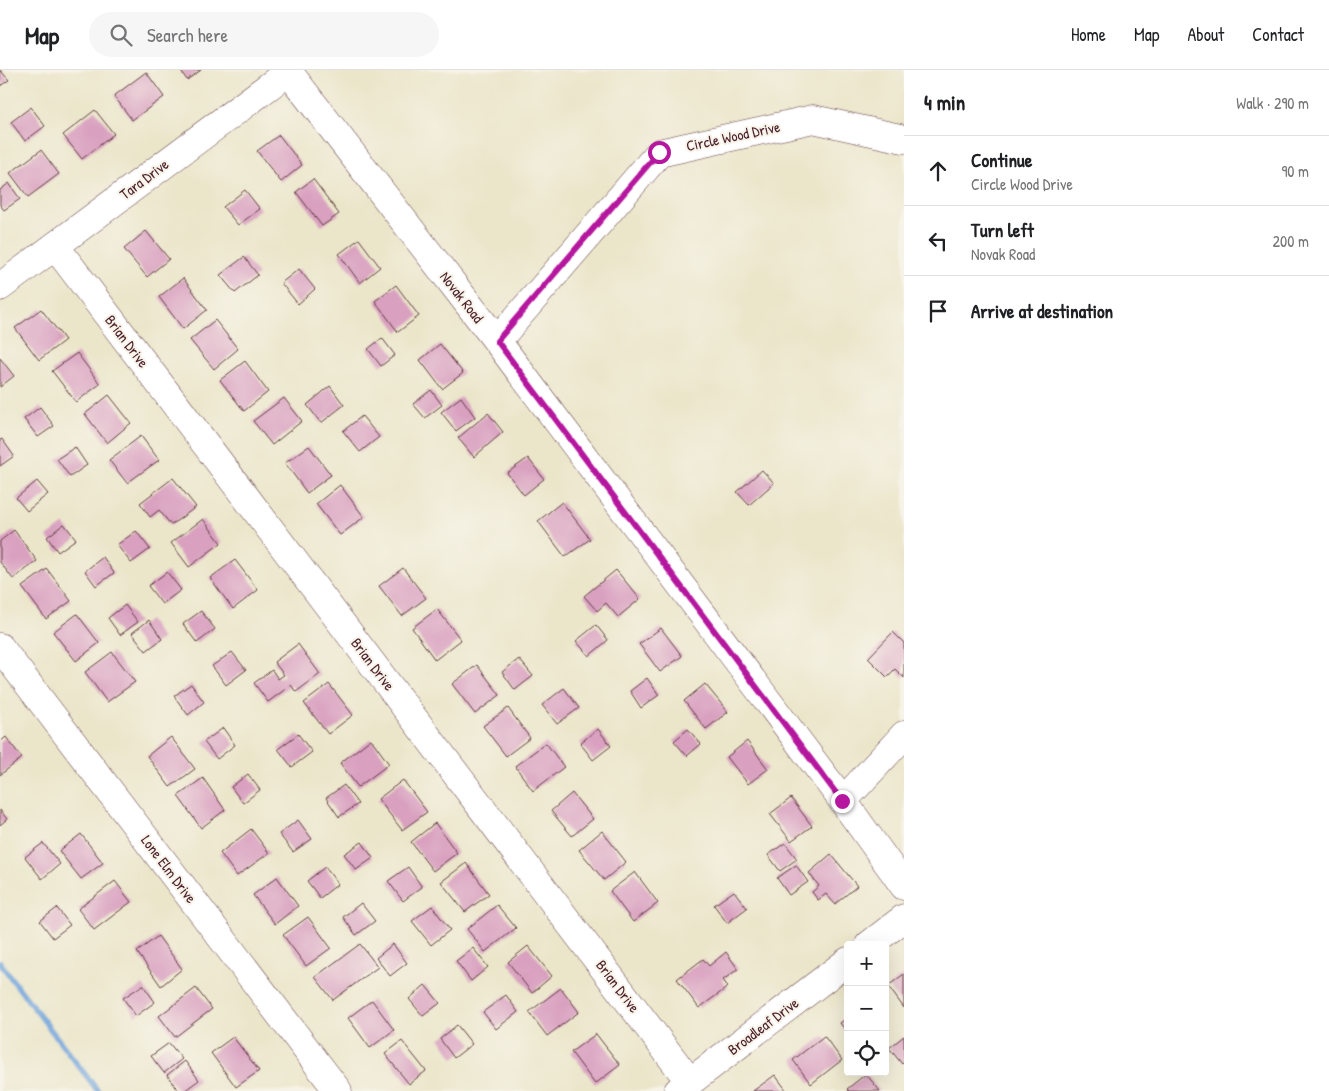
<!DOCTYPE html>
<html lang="en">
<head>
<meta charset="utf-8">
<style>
  body { margin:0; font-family:"Patrick Hand",sans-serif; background:#f6f6f6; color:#202124 }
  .controls { position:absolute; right:15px; bottom:15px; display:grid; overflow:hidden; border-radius:5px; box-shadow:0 5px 20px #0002 }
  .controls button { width:45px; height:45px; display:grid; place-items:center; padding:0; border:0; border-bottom:1px solid #e0e0e0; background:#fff; color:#202124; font:25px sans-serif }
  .stop { position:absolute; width:15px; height:15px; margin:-11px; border:4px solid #b5179e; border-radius:50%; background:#fff }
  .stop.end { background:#b5179e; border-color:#fff; box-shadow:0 1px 5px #0008 }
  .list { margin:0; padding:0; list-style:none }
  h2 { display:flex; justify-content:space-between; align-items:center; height:65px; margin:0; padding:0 20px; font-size:21px }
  h2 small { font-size:16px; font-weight:400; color:#757577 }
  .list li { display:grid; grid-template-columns:32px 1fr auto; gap:15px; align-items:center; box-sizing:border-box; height:70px; padding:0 20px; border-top:1px solid #e0e0e0 }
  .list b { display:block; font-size:19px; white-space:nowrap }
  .list p { margin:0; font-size:16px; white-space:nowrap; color:#757577 }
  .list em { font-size:16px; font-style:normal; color:#757577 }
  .icon { flex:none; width:28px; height:28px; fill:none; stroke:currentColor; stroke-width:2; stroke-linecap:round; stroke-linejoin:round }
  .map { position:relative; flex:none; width:904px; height:1021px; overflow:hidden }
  header { display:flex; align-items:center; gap:30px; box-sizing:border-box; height:70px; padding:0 25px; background:#fff; border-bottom:1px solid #e0e0e0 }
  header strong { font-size:24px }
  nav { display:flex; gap:28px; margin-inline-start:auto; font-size:18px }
  .search { width:350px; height:45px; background:#f6f6f6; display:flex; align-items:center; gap:12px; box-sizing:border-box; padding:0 18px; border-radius:28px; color:#757577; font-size:19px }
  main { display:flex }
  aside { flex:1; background:#fff }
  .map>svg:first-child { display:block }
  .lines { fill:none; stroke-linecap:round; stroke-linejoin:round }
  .stream { stroke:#6ea3db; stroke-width:5.5 }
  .building { fill:#d9a0c0 }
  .minor-casing { stroke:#623d43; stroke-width:29 }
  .minor { stroke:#fff; stroke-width:28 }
  .route { stroke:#b5179e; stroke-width:6 }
  .labels { text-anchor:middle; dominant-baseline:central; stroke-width:4; stroke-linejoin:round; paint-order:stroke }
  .street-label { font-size:15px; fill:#4a1f2b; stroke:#f7f3e8 }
</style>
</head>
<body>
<header>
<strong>Map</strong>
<div class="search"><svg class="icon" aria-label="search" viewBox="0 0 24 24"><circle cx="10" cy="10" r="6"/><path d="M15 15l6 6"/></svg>Search here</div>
<nav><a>Home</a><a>Map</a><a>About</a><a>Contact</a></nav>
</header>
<main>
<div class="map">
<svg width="904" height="1021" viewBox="0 0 904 1021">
  <rect width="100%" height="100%" fill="#f7f3e8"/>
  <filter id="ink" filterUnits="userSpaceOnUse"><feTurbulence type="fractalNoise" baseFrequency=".02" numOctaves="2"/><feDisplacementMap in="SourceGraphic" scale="10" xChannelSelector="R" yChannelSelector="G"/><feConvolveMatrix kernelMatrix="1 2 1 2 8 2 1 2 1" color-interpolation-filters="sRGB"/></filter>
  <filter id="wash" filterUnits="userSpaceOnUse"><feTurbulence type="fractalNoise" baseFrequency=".0096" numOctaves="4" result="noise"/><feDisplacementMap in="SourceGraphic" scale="20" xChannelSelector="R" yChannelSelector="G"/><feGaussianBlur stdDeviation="1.12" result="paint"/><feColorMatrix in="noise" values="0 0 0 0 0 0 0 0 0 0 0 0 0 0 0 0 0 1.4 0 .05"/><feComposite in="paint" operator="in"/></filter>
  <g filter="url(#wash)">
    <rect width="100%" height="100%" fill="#ebe6ca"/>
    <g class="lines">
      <!-- stream -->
      <path class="stream" d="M 0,892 L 11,908 L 98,1021"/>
    </g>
    <g id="blocks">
      <!-- building -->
      <g class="building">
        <path d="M 0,0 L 9,10 L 0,16 Z"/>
        <path d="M 180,0 L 201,0 L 187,10 Z"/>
        <path d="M 146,2 L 164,27 L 132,50 L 114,26 Z"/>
        <path d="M 31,37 L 45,56 L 25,71 L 11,52 Z"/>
        <path d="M 95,40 L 114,64 L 82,89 L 63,65 Z"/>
        <path d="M 279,65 L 302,95 L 281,112 L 257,81 Z"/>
        <path d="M 41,80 L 59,104 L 28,127 L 10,103 Z"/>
        <path d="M 313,109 L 339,144 L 322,156 L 296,122 Z"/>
        <path d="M 9,113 L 20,129 L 4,140 L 0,135 L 0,120 Z"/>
        <path d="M 245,120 L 260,139 L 238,155 L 223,137 Z"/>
        <path d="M 146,161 L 169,189 L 147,207 L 124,179 Z"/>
        <path d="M 359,169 L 380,197 L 360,213 L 339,184 Z"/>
        <path d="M 244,187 L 258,205 L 235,223 L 220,205 Z"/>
        <path d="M 299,199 L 315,219 L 298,234 L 281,213 Z"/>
        <path d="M 183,208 L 207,240 L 183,259 L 159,227 Z"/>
        <path d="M 396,215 L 419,246 L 398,262 L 375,231 Z"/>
        <path d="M 41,239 L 65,270 L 39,290 L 15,258 Z"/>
        <path d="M 215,250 L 238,279 L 214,299 L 190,270 Z"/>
        <path d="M 382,268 L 395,285 L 381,296 L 368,279 Z"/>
        <path d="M 440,274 L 463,303 L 442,319 L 420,290 Z"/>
        <path d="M 77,283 L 100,314 L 76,332 L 52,301 Z"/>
        <path d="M 0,288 L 14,306 L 0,317 Z"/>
        <path d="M 245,291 L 268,322 L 244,341 L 220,310 Z"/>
        <path d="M 330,316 L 344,335 L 321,353 L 307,335 Z"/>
        <path d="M 431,320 L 442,335 L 425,348 L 413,334 Z"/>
        <path d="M 109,325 L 131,353 L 107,373 L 85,344 Z"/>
        <path d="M 461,327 L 475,347 L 456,361 L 441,342 Z"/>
        <path d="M 284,328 L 302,351 L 272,375 L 253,351 Z"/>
        <path d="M 40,337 L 54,356 L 38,367 L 24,349 Z"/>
        <path d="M 488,343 L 503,362 L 474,387 L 458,368 Z"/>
        <path d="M 362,346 L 379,367 L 360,382 L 343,361 Z"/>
        <path d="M 141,366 L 159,390 L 127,413 L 109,390 Z"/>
        <path d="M 2,369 L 14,386 L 0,396 L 0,370 Z"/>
        <path d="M 309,376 L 331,405 L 307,423 L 285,393 Z"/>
        <path d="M 75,377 L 87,395 L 70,407 L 57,389 Z"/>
        <path d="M 528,388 L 544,409 L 524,425 L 507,403 Z"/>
        <path d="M 762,400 L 774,413 L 749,435 L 737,422 Z"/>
        <path d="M 173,408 L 196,437 L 171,455 L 159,440 L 150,447 L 140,433 Z"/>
        <path d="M 37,411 L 48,424 L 27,441 L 16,428 Z"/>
        <path d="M 340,415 L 364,447 L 340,465 L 316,434 Z"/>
        <path d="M 562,432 L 590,469 L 565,487 L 538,451 Z"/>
        <path d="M 203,449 L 221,473 L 189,497 L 171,473 Z"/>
        <path d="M 64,454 L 76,469 L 58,482 L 47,467 Z"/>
        <path d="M 14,460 L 37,491 L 13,509 L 0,492 L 0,471 Z"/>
        <path d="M 136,461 L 150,479 L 131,493 L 117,475 Z"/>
        <path d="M 103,487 L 114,503 L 96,516 L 85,501 Z"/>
        <path d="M 235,490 L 258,520 L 233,539 L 210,508 Z"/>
        <path d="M 403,498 L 426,528 L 402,546 L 379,516 Z"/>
        <path d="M 47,499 L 71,531 L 46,549 L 22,517 Z"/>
        <path d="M 616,500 L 640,529 L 618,547 L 606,533 L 597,541 L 584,526 Z"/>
        <path d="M 167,502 L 181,520 L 162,534 L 148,516 Z"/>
        <path d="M 125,535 L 138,552 L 120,565 L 108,548 Z"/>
        <path d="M 437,539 L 461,570 L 435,590 L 412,558 Z"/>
        <path d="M 201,541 L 215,559 L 197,573 L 183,554 Z"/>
        <path d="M 77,544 L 99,573 L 76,591 L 53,562 Z"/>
        <path d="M 149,550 L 162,569 L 146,581 L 132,563 Z"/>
        <path d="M 596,555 L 608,570 L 589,586 L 576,571 Z"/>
        <path d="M 661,558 L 682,586 L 660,602 L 639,574 Z"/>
        <path d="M 893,562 L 904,573 L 904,608 L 895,599 L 887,607 L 868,588 Z"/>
        <path d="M 298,574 L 320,604 L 296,622 L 291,615 L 268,632 L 254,613 L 272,600 L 278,609 L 284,605 L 274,592 Z"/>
        <path d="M 112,582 L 135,612 L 107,632 L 85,602 Z"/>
        <path d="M 232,582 L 246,600 L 226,615 L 212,596 Z"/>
        <path d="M 519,589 L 533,606 L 515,620 L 502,602 Z"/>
        <path d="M 477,595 L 500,625 L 475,644 L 452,614 Z"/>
        <path d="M 647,608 L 659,625 L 641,638 L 630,621 Z"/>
        <path d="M 191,614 L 204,632 L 188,645 L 174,626 Z"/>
        <path d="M 329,614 L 353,645 L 328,664 L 304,633 Z"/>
        <path d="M 705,614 L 728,642 L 706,659 L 684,631 Z"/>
        <path d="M 564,618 L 579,638 L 557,654 L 542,635 Z"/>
        <path d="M 508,638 L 530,668 L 506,686 L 483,656 Z"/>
        <path d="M 223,658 L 235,675 L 217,689 L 204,672 Z"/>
        <path d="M 598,659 L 611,676 L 593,690 L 580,673 Z"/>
        <path d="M 688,659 L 701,674 L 687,686 L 674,671 Z"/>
        <path d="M 298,664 L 312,682 L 292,697 L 278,679 Z"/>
        <path d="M 6,667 L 22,688 L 0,705 L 0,672 Z"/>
        <path d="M 171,667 L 195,699 L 170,717 L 147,686 Z"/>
        <path d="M 371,669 L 389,694 L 358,717 L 340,693 Z"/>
        <path d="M 747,671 L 768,699 L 748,714 L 727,687 Z"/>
        <path d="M 546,673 L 564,697 L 533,721 L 515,696 Z"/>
        <path d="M 248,704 L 260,720 L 243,733 L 231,717 Z"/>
        <path d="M 203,708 L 225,740 L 201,758 L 178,726 Z"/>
        <path d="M 403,710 L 427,742 L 402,760 L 378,729 Z"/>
        <path d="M 344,715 L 358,734 L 339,747 L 326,728 Z"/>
        <path d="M 572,723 L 593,749 L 572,766 L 551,741 Z"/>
        <path d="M 791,728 L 812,756 L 791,771 L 770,744 Z"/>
        <path d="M 0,740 L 7,749 L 0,755 Z"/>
        <path d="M 298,750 L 312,769 L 293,782 L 279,764 Z"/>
        <path d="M 435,753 L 457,783 L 433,801 L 411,772 Z"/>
        <path d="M 251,759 L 269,783 L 237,806 L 220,783 Z"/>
        <path d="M 602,761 L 626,792 L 604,810 L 579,780 Z"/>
        <path d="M 81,764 L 103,793 L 81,809 L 59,781 Z"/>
        <path d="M 362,772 L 373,788 L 356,800 L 344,784 Z"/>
        <path d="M 43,773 L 60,794 L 42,809 L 25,787 Z"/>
        <path d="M 785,773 L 797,789 L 780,801 L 768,785 Z"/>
        <path d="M 831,784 L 857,816 L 835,834 L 826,824 L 818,830 L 812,822 L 819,816 L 809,803 Z"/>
        <path d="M 466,793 L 489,824 L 465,842 L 441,812 Z"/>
        <path d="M 796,795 L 808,812 L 789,825 L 777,808 Z"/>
        <path d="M 325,797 L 338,814 L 320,828 L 307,811 Z"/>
        <path d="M 408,797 L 422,817 L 403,831 L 388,811 Z"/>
        <path d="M 635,802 L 658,833 L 633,852 L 610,821 Z"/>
        <path d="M 277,807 L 298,836 L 275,854 L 253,825 Z"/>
        <path d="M 115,811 L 131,832 L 94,860 L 78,839 Z"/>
        <path d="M 734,821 L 747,838 L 727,853 L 714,835 Z"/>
        <path d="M 361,833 L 375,851 L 356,865 L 343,847 Z"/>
        <path d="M 497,835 L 516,858 L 485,882 L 467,859 Z"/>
        <path d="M 432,836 L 450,860 L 431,875 L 412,851 Z"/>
        <path d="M 57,838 L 70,855 L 53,868 L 40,851 Z"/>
        <path d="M 308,847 L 331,878 L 306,896 L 283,865 Z"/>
        <path d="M 158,866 L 182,899 L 161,916 L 137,882 Z"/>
        <path d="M 360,874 L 378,897 L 333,930 L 315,907 Z"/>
        <path d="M 393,874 L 407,893 L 390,906 L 376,888 Z"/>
        <path d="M 528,876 L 552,906 L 532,923 L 508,892 Z"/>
        <path d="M 473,878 L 488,897 L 471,911 L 456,891 Z"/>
        <path d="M 726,882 L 738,899 L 723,910 L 728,917 L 699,938 L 677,909 L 703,889 L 709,896 Z"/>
        <path d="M 904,904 L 904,938 L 888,916 Z"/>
        <path d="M 143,915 L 155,932 L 136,946 L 123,928 Z"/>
        <path d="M 425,915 L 440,933 L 423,946 L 409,929 Z"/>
        <path d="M 196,918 L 212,939 L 175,967 L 159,946 Z"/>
        <path d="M 561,918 L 579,942 L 547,966 L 529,942 Z"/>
        <path d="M 506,925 L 518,942 L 496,959 L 483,942 Z"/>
        <path d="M 372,930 L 394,960 L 370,978 L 348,948 Z"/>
        <path d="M 848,947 L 848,964 L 840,953 Z"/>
        <path d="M 457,955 L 472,974 L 454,988 L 440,969 Z"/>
        <path d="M 596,964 L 620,995 L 595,1014 L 571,982 Z"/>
        <path d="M 824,966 L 842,990 L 811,1014 L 793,990 Z"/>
        <path d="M 904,966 L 904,992 L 902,994 L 889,978 Z"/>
        <path d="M 233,967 L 259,1001 L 236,1017 L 211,983 Z"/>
        <path d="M 402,971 L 426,1001 L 409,1014 L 385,984 Z"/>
        <path d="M 169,973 L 182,989 L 164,1003 L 151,986 Z"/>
        <path d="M 185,991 L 199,1010 L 184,1021 L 179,1021 L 167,1005 Z"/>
        <path d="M 866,1004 L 880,1021 L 849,1021 L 847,1019 Z"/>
        <path d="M 775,1005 L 787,1021 L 753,1021 Z"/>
      </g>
    </g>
  </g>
  <g filter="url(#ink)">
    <use href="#blocks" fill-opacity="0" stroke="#623d43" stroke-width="1"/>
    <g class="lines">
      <defs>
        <g id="minor">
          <path d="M 287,0 L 497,271 L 843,731 L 904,816"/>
          <path d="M 55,176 L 690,1012"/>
          <path d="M 0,217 L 288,2"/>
          <path d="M 497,271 L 659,83 L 813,49 L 904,69"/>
          <path d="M 0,577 L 338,1021"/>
          <path d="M 843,731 L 904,665"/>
          <path d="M 869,875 L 904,848"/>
          <path d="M 678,1021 L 848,891"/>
        </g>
      </defs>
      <!-- minor casing -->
      <use href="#minor" class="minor-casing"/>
      <!-- minor -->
      <use href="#minor" class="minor"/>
    </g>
  </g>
  <g class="lines" filter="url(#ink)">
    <!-- route -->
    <path class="route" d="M 659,82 L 497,271 L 842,731"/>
  </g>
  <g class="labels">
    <!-- street labels -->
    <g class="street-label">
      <text transform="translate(733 66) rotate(-12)">Circle Wood Drive</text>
      <text transform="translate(144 109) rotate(-37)">Tara Drive</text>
      <text transform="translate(462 227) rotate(52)">Novak Road</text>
      <text transform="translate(127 271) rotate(53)">Brian Drive</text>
      <text transform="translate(373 594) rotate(53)">Brian Drive</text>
      <text transform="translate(169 799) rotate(53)">Lone Elm Drive</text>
      <text transform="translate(618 916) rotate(53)">Brian Drive</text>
      <text transform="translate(763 956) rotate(-37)">Broadleaf Drive</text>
    </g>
  </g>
</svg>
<div class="controls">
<button>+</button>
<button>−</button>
<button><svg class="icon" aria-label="locate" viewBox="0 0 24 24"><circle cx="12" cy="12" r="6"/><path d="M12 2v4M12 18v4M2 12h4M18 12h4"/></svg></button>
</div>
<div class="stop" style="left:659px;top:82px"></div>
<div class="stop end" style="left:842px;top:731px"></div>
</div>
<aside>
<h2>4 min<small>Walk · 290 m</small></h2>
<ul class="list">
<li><svg class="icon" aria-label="ahead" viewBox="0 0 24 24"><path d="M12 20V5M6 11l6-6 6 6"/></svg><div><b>Continue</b><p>Circle Wood Drive</p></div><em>90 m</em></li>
<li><svg class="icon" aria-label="left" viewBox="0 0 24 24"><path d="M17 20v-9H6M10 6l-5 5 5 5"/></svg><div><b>Turn left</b><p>Novak Road</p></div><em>200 m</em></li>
<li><svg class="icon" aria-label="arrive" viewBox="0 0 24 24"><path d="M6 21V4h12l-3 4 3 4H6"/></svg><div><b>Arrive at destination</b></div></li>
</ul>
</aside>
</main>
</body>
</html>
